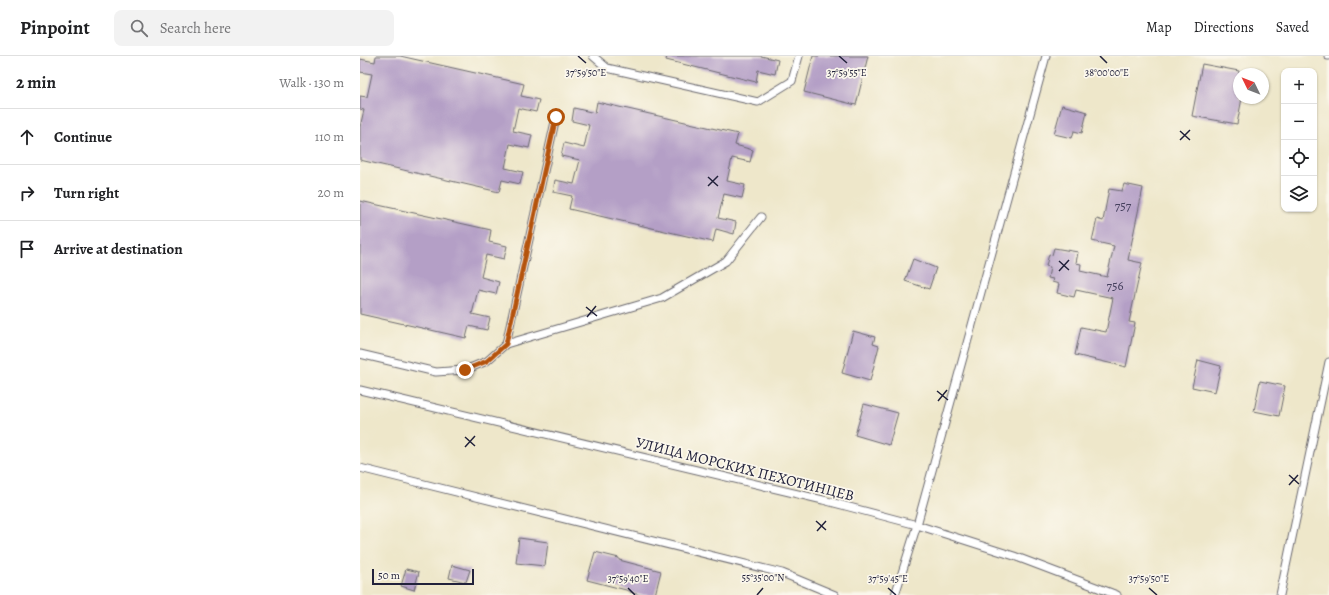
<!DOCTYPE html>
<html lang="en">
<head>
<meta charset="utf-8">
<style>
  body { margin:0; font-family:Alegreya,serif; background:#f2f2f2; color:#202124 }
  .controls { position:absolute; right:12px; top:12px; display:grid; overflow:hidden; border-radius:8px; box-shadow:0 1px 3px #0004 }
  .controls button { width:36px; height:36px; display:grid; place-items:center; padding:0; border:0; border-bottom:1px solid #e0e0e0; background:#fff; color:#202124; font:20px sans-serif }
  .compass { position:absolute; left:873px; top:12px; width:36px; height:36px; border-radius:50%; background:#fff; box-shadow:0 1px 3px #0004; rotate:313deg }
  .scale { position:absolute; left:12px; bottom:10px; width:102px; box-sizing:border-box; padding-left:4px; border:2px solid #22223b; border-top:0; font-size:11px; line-height:14px; white-space:nowrap; color:#22223b; -webkit-text-stroke:3px #fbf7ec; paint-order:stroke }
  .stop { position:absolute; width:12px; height:12px; margin:-9px; border:3px solid #b45309; border-radius:50%; background:#fff }
  .stop.end { background:#b45309; border-color:#fff; box-shadow:0 1px 4px #0008 }
  .list { margin:0; padding:0; list-style:none }
  h2 { display:flex; justify-content:space-between; align-items:center; height:52px; margin:0; padding:0 16px; font-size:17px }
  h2 small { font-size:13px; font-weight:400; color:#757577 }
  .list li { display:grid; grid-template-columns:26px 1fr auto; gap:12px; align-items:center; box-sizing:border-box; height:56px; padding:0 16px; border-top:1px solid #e0e0e0 }
  .list b { display:block; font-size:15px; white-space:nowrap }
  .list em { font-size:13px; font-style:normal; color:#757577 }
  .icon { flex:none; width:22px; height:22px; fill:none; stroke:currentColor; stroke-width:2; stroke-linecap:round; stroke-linejoin:round }
  .map { position:relative; flex:none; width:969px; height:539px; overflow:hidden }
  header { display:flex; align-items:center; gap:24px; box-sizing:border-box; height:56px; padding:0 20px; background:#fff; border-bottom:1px solid #e0e0e0 }
  header strong { font-size:19px }
  nav { display:flex; gap:22px; margin-inline-start:auto; font-size:14px }
  .search { width:280px; height:36px; background:#f2f2f2; display:flex; align-items:center; gap:10px; box-sizing:border-box; padding:0 14px; border-radius:8px; color:#757577; font-size:15px }
  main { display:flex }
  aside { flex:1; background:#fff }
  .map>svg:first-child { display:block }
  .building { fill:#b49fc6 }
  .lines { fill:none; stroke-linecap:round; stroke-linejoin:round }
  .lane-casing { stroke:#69676d; stroke-width:9 }
  .lane { stroke:#fff; stroke-width:7 }
  .route { stroke:#b45309; stroke-width:5 }
  .ticks { fill:none; stroke:#22223b; stroke-width:1.5 }
  .labels { text-anchor:middle; dominant-baseline:central; stroke-width:3.5; stroke-linejoin:round; paint-order:stroke }
  .number-label { font-size:13px; fill:#46415e }
  .street-label { font-size:15px; fill:#22223b; stroke:#fbf7ec }
  .ticks-label { font-size:10px; text-anchor:middle; fill:#22223b; stroke:#fbf7ec; stroke-width:3.5; stroke-linejoin:round; paint-order:stroke }
</style>
</head>
<body>
<header>
<strong>Pinpoint</strong>
<div class="search"><svg class="icon" aria-label="search" viewBox="0 0 24 24"><circle cx="10" cy="10" r="6"/><path d="M15 15l6 6"/></svg>Search here</div>
<nav><a>Map</a><a>Directions</a><a>Saved</a></nav>
</header>
<main>
<aside>
<h2>2 min<small>Walk · 130 m</small></h2>
<ul class="list">
<li><svg class="icon" aria-label="ahead" viewBox="0 0 24 24"><path d="M12 20V5M6 11l6-6 6 6"/></svg><div><b>Continue</b></div><em>110 m</em></li>
<li><svg class="icon" aria-label="right" viewBox="0 0 24 24"><path d="M7 20v-9h11M14 6l5 5-5 5"/></svg><div><b>Turn right</b></div><em>20 m</em></li>
<li><svg class="icon" aria-label="arrive" viewBox="0 0 24 24"><path d="M6 21V4h12l-3 4 3 4H6"/></svg><div><b>Arrive at destination</b></div></li>
</ul>
</aside>
<div class="map">
<svg width="969" height="539" viewBox="0 0 969 539">
  <rect width="100%" height="100%" fill="#fbf7ec"/>
  <filter id="ink" filterUnits="userSpaceOnUse"><feTurbulence type="fractalNoise" baseFrequency=".025" numOctaves="2"/><feDisplacementMap in="SourceGraphic" scale="8" xChannelSelector="R" yChannelSelector="G"/><feConvolveMatrix kernelMatrix="1 2 1 2 8 2 1 2 1" color-interpolation-filters="sRGB"/></filter>
  <filter id="wash" filterUnits="userSpaceOnUse"><feTurbulence type="fractalNoise" baseFrequency=".012" numOctaves="4" result="noise"/><feDisplacementMap in="SourceGraphic" scale="16" xChannelSelector="R" yChannelSelector="G"/><feGaussianBlur stdDeviation="0.9" result="paint"/><feColorMatrix in="noise" values="0 0 0 0 0 0 0 0 0 0 0 0 0 0 0 0 0 1.4 0 .05"/><feComposite in="paint" operator="in"/></filter>
  <g filter="url(#wash)">
    <rect width="100%" height="100%" fill="#eee7ca"/>
    <g id="blocks">
      <!-- building -->
      <g class="building">
        <path d="M 16,0 L 40,0 L 164,28 L 161,40 L 179,44 L 176,56 L 158,52 L 153,75 L 172,79 L 169,92 L 150,88 L 145,112 L 163,116 L 160,128 L 142,124 L 139,136 L 0,104 L 0,71 L 4,54 L 0,53 L 0,40 L 7,41 L 12,18 L 0,16 L 0,3 L 15,6 Z"/>
        <path d="M 307,0 L 401,0 L 418,4 L 415,18 L 398,14 L 396,26 L 306,4 Z"/>
        <path d="M 453,0 L 508,0 L 496,49 L 444,36 Z"/>
        <path d="M 842,8 L 879,15 L 879,42 L 882,42 L 877,68 L 832,60 Z"/>
        <path d="M 237,46 L 378,78 L 375,89 L 393,94 L 390,106 L 372,102 L 367,125 L 385,129 L 382,142 L 364,138 L 358,162 L 376,166 L 374,178 L 356,173 L 353,186 L 209,153 L 212,140 L 193,136 L 195,124 L 214,128 L 220,104 L 201,100 L 204,87 L 224,92 L 229,69 L 212,65 L 214,52 L 235,57 Z"/>
        <path d="M 702,49 L 727,56 L 722,77 L 714,75 L 712,82 L 694,78 Z"/>
        <path d="M 764,128 L 783,132 L 768,204 L 782,207 L 769,266 L 775,267 L 766,311 L 715,299 L 721,271 L 746,276 L 753,242 L 716,234 L 714,241 L 697,237 L 699,228 L 692,226 L 693,223 L 688,222 L 690,211 L 686,210 L 689,198 L 692,199 L 694,192 L 718,196 L 716,207 L 721,208 L 720,215 L 747,221 L 754,190 L 732,185 L 737,163 L 743,165 L 749,133 L 762,135 Z"/>
        <path d="M 0,145 L 131,174 L 129,186 L 147,190 L 144,203 L 126,199 L 121,221 L 139,226 L 136,238 L 118,234 L 112,258 L 130,262 L 127,274 L 109,270 L 106,282 L 0,258 Z"/>
        <path d="M 553,203 L 576,212 L 569,233 L 545,225 Z"/>
        <path d="M 493,275 L 515,281 L 513,288 L 519,290 L 510,325 L 482,317 Z"/>
        <path d="M 838,304 L 861,310 L 855,336 L 832,331 Z"/>
        <path d="M 900,325 L 925,330 L 919,360 L 894,355 Z"/>
        <path d="M 504,348 L 538,357 L 529,389 L 495,379 Z"/>
        <path d="M 159,482 L 188,486 L 185,510 L 156,507 Z"/>
        <path d="M 235,496 L 259,502 L 259,504 L 301,515 L 295,539 L 280,539 L 270,536 L 270,535 L 227,524 Z"/>
        <path d="M 92,509 L 110,514 L 106,526 L 89,522 Z"/>
        <path d="M 46,513 L 59,516 L 54,534 L 41,530 Z"/>
      </g>
    </g>
  </g>
  <g filter="url(#ink)">
    <use href="#blocks" fill-opacity="0" stroke="#69676d" stroke-width="1"/>
    <g class="lines">
      <defs>
        <g id="lane">
          <path d="M 233,0 L 247,12 L 398,46 L 432,25 L 439,0"/>
          <path d="M 968,0 L 969,0"/>
          <path d="M 146,288 L 302,242 L 366,205 L 401,161"/>
          <path d="M 0,298 L 76,316 L 105,314 L 127,305 L 146,288 L 196,61"/>
          <path d="M 0,334 L 463,444 L 557,469 L 654,500 L 757,539"/>
          <path d="M 0,412 L 422,517 L 475,539"/>
          <path d="M 535,539 L 557,469 L 686,0"/>
          <path d="M 920,539 L 969,306"/>
        </g>
      </defs>
      <!-- lane casing -->
      <use href="#lane" class="lane-casing"/>
      <!-- lane -->
      <use href="#lane" class="lane"/>
    </g>
  </g>
  <g class="lines" filter="url(#ink)">
    <!-- route -->
    <path class="route" d="M 105,314 L 127,305 L 146,288 L 196,61"/>
  </g>
  <!-- ticks -->
  <path class="ticks" d="M 218,0 L 226,7M 479,0 L 487,7M 740,0 L 747,7M 820,75 L 830,84M 820,84 L 830,74M 348,121 L 358,130M 348,130 L 358,120M 699,205 L 709,214M 699,215 L 709,204M 226,251 L 237,260M 227,261 L 236,250M 577,335 L 588,344M 578,345 L 587,334M 105,381 L 115,390M 105,391 L 115,380M 929,419 L 939,428M 929,429 L 938,419M 456,465 L 466,474M 457,475 L 466,465M 268,532 L 275,539M 528,532 L 536,539M 789,532 L 797,539M 397,539 L 403,532"/>
  <g class="labels">
    <!-- number labels -->
    <g class="number-label">
      <text x="763" y="149">757</text>
      <text x="755" y="229">756</text>
    </g>
    <!-- street labels -->
    <g class="street-label">
      <text transform="translate(385 413) rotate(14)">УЛИЦА МОРСКИХ ПЕХОТИНЦЕВ</text>
    </g>
  </g>
  <g class="ticks-label">
    <text x="226" y="20">37°59'50"E</text>
    <text x="487" y="20">37°59'55"E</text>
    <text x="747" y="20">38°00'00"E</text>
    <text x="403" y="525">55°35'00"N</text>
    <text x="268" y="526">37°59'40"E</text>
    <text x="528" y="526">37°59'45"E</text>
    <text x="789" y="526">37°59'50"E</text>
  </g>
</svg>
<div class="controls">
<button>+</button>
<button>−</button>
<button><svg class="icon" aria-label="locate" viewBox="0 0 24 24"><circle cx="12" cy="12" r="6"/><path d="M12 2v4M12 18v4M2 12h4M18 12h4"/></svg></button>
<button><svg class="icon" aria-label="layers" viewBox="0 0 24 24"><path d="M12 4l9 5-9 5-9-5zM3 14l9 5 9-5"/></svg></button>
</div>
<svg class="compass" viewBox="-18 -18 36 36"><path d="M0-13l5 13h-10z" fill="#e53935"/><path d="M0 13l5-13h-10z" fill="#757577"/></svg>
<div class="scale">50 m</div>
<div class="stop" style="left:196px;top:61px"></div>
<div class="stop end" style="left:105px;top:314px"></div>
</div>
</main>
</body>
</html>
